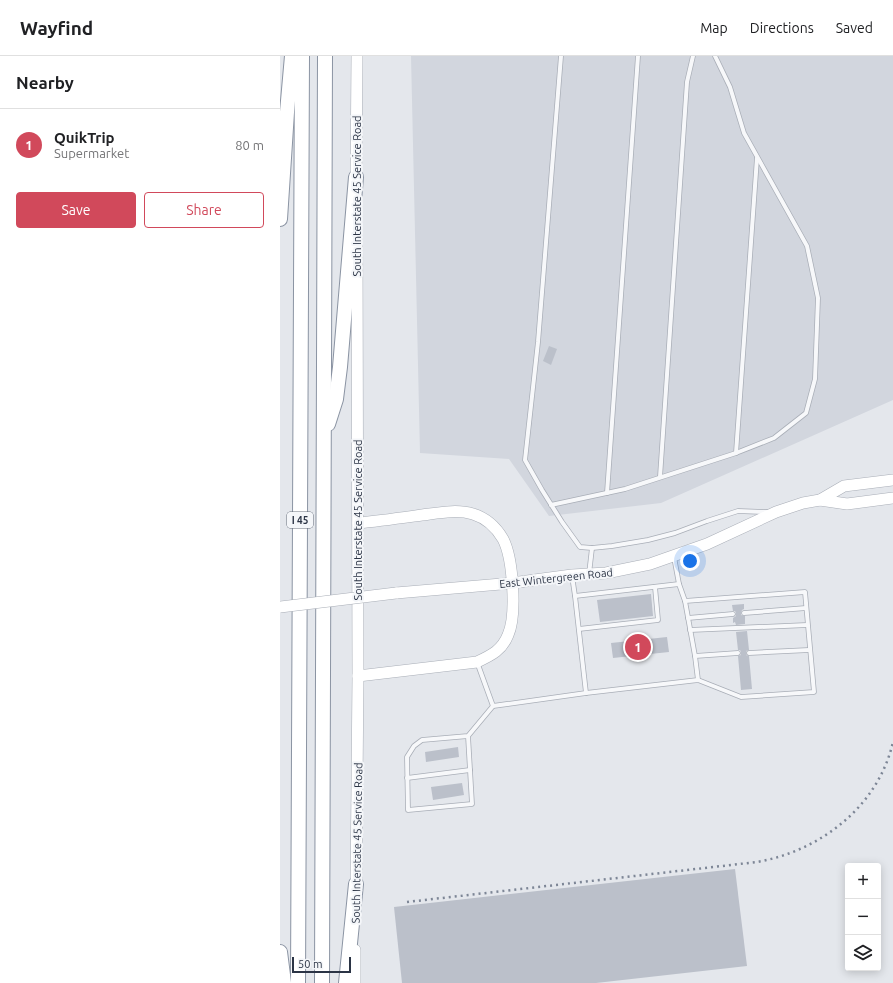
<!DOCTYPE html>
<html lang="en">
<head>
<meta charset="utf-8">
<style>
  body { margin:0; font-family:Ubuntu,sans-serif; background:#f2f2f2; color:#202124 }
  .controls { position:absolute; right:12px; bottom:12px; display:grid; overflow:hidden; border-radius:4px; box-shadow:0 2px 10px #0003 }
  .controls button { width:36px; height:36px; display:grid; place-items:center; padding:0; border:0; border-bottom:1px solid #e0e0e0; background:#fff; color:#202124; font:20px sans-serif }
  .scale { position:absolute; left:12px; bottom:10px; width:59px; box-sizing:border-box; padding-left:4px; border:2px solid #2b3445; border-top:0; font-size:11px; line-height:14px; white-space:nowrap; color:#2b3445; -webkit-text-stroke:3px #f4f6f9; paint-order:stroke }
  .you { position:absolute; left:410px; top:505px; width:14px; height:14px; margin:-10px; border:3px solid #fff; border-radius:50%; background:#1a73e8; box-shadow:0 0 0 6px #1a73e833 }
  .badge { display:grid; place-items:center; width:26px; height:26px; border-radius:50%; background:#d1495b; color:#fff; font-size:13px; font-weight:700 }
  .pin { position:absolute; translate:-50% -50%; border:2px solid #fff; box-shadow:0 1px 4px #0006 }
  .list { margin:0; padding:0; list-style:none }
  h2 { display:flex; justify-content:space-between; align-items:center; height:52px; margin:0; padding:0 16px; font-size:17px }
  h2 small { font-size:13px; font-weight:400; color:#757577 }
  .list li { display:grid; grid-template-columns:26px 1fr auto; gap:12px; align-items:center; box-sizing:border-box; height:72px; padding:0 16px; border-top:1px solid #e0e0e0 }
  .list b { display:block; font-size:15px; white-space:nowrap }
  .list p { margin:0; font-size:13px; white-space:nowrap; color:#757577 }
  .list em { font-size:13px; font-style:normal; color:#757577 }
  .actions { display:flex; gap:8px; padding:12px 16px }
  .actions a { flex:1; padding:9px 0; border:1px solid #d1495b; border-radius:4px; text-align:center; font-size:14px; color:#d1495b }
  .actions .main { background:#d1495b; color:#fff }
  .icon { flex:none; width:22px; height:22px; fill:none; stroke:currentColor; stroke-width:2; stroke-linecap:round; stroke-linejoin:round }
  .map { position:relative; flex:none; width:613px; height:927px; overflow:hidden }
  header { display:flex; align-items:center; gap:24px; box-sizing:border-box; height:56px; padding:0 20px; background:#fff; border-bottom:1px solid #e0e0e0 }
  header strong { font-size:19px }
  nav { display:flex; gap:22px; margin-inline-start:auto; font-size:14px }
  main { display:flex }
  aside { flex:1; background:#fff }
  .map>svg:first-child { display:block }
  .built { fill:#d2d6de }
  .building { fill:#bbc0ca }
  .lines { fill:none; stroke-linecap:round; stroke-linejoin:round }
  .lane-casing { stroke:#a9aeb7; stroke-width:5.5 }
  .secondary-casing { stroke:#a9aeb7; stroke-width:12 }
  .highway-casing { stroke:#8b94a3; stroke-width:16 }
  .lane { stroke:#f7f8fa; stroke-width:4 }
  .secondary { stroke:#fff; stroke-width:11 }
  .highway { stroke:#fff; stroke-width:14 }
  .rail { stroke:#7d8696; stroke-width:2.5; stroke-dasharray:2 4; stroke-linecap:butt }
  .secondary-bridge-casing { stroke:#a9aeb7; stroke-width:12; stroke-linecap:butt }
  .secondary-bridge { stroke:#fff; stroke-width:11 }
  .labels { text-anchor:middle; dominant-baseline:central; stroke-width:4; stroke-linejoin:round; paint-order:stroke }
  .shield { fill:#f4f6f9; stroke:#676e7b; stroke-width:1 }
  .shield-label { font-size:10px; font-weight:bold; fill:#2b3445 }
  .street-label { font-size:11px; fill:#2b3445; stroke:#f4f6f9 }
</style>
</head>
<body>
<header>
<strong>Wayfind</strong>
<nav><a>Map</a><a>Directions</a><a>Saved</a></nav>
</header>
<main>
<aside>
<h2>Nearby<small></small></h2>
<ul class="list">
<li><span class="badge">1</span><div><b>QuikTrip</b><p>Supermarket</p></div><em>80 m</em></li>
</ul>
<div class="actions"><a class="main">Save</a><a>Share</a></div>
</aside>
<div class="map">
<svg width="613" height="927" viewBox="0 0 613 927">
  <rect width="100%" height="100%" fill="#e4e7ec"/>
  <!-- built -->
  <path class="built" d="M 131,0 L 613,0 L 613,344 L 381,447 L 269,460 L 229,403 L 140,397 Z"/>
  <!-- building -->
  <g class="building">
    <path d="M 269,290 L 277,293 L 271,309 L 263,305 Z"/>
    <path d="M 371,538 L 373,560 L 320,566 L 317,544 Z"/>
    <path d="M 464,548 L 464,553 L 462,554 L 461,557 L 461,559 L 465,560 L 465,568 L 456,569 L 455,566 L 453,567 L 453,562 L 456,560 L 456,557 L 455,555 L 453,555 L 452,549 Z"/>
    <path d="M 467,575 L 469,594 L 466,595 L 466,598 L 467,600 L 469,600 L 472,633 L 461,634 L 458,600 L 461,599 L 461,596 L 460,594 L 458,594 L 456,576 Z"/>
    <path d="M 387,581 L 389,596 L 333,602 L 331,587 Z"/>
    <path d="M 178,691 L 179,701 L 146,706 L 145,696 Z"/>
    <path d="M 182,727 L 184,739 L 153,744 L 151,731 Z"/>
    <path d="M 455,813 L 467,910 L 316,927 L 122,927 L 114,851 Z"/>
  </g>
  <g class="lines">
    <defs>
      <g id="lane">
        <path d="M 281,0 L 258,286 L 245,404 L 262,434 L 282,466 L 300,491 L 312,492 L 332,490 L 368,484 L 395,477 L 427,465 L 458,455 L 487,456"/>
        <path d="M 456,397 L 477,102"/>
        <path d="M 380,421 L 407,26 L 413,0"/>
        <path d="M 327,437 L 358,0"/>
        <path d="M 271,449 L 345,433 L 456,397 L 494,382 L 526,357 L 535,323 L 538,242 L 527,190 L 464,77 L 450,31 L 435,0"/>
        <path d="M 309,518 L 312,492"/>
        <path d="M 292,520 L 295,540 L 306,637"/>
        <path d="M 295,540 L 399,528"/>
        <path d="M 405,545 L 415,600 L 418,624"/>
        <path d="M 464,557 L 526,552"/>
        <path d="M 408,562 L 453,558"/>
        <path d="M 299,573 L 378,564 L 375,531"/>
        <path d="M 410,574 L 527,569"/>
        <path d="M 469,597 L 529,594"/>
        <path d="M 415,600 L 458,597"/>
        <path d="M 197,606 L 213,650 L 306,637 L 418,624 L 461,641 L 534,636 L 525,536 L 405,545 L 399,528 L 394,501"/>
        <path d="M 188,680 L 142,684 L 134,690 L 127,701 L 128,754 L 192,748 L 188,680 L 213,650"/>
        <path d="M 127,722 L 190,714"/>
      </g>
      <g id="secondary">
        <path d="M 76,128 L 77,0"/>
        <path d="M 540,444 L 567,448 L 613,442"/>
        <path d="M 78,467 C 99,465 120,462 142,459 C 158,457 177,453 193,458 C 206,462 216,471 223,483 C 233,502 237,559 228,579 C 222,594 212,599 197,606 L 78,620"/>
        <path d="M 116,537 L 232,527 L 292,519 L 326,517 L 370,508 L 427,488 L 496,456 L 523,447 L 540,444 L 564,430 L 613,424"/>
        <path d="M 76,836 L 78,620 L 77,182"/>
        <path d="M 75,927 L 75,894"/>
      </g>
      <g id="highway">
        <path d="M 0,163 L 7,56 L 12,0"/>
        <path d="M 48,368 L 56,343 L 60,311 L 76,121"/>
        <path d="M 0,896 L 4,927"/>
        <path d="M 18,927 L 22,0"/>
        <path d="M 42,927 L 45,0"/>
        <path d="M 66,927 L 76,828"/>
      </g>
    </defs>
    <!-- lane casing -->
    <use href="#lane" class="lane-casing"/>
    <!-- secondary casing -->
    <use href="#secondary" class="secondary-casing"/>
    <!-- highway casing -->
    <use href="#highway" class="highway-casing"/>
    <!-- lane -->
    <use href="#lane" class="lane"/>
    <!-- secondary -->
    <use href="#secondary" class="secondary"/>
    <!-- highway -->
    <use href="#highway" class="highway"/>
    <!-- rail -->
    <path class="rail" d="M 127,846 L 477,806 C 540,795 598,751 613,686"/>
    <defs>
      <path id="secondary-bridge" d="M 0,551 L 116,537"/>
    </defs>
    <!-- secondary-bridge casing -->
    <use href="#secondary-bridge" class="secondary-bridge-casing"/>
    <!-- secondary-bridge -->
    <use href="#secondary-bridge" class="secondary-bridge"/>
  </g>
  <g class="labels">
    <!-- shield labels -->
    <rect class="shield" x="7" y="456" width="26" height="16" rx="3"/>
    <g class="shield-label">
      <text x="20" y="464">I 45</text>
    </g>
    <!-- street labels -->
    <g class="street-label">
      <text transform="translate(77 140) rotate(-90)">South Interstate 45 Service Road</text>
      <text transform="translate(78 464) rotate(-90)">South Interstate 45 Service Road</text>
      <text transform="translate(276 522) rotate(-6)">East Wintergreen Road</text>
      <text transform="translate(77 787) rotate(-89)">South Interstate 45 Service Road</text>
    </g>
  </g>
</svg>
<div class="controls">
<button>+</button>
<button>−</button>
<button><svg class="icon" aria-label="layers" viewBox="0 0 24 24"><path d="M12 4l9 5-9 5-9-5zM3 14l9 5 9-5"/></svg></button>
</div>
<div class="scale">50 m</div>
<div class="you"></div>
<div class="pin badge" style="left:358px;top:591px">1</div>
</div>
</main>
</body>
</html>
